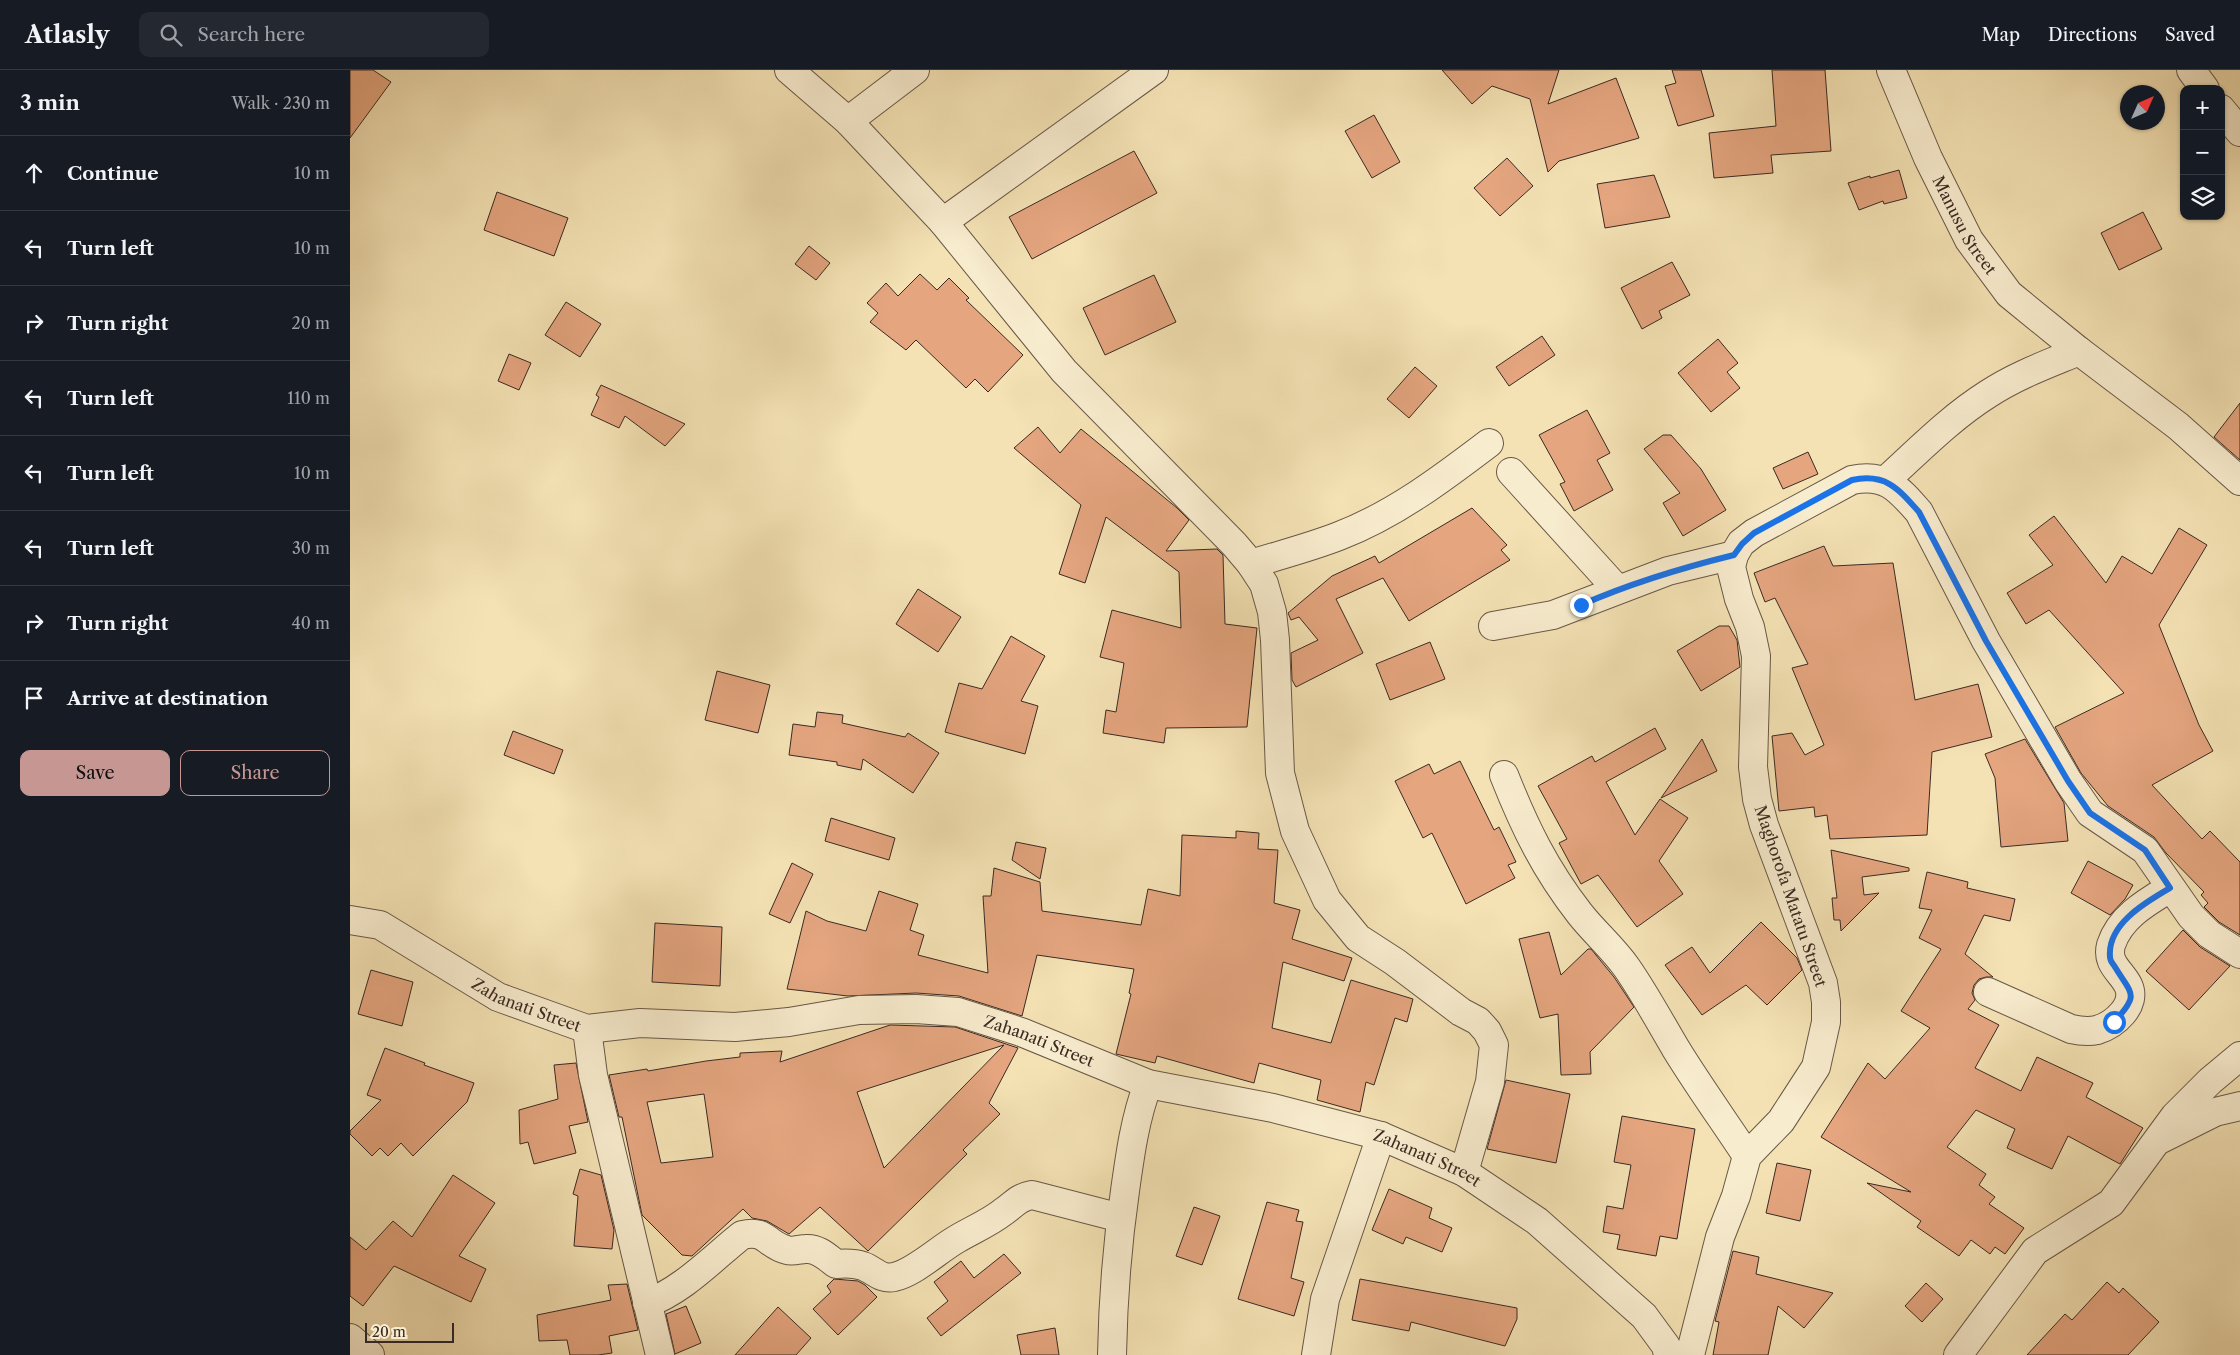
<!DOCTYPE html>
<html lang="en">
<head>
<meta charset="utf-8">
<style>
  body { margin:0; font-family:"Libre Caslon Text",serif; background:#242831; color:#f1f3f6 }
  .controls { position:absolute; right:15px; top:15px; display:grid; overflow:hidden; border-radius:10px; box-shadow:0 1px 4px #0004 }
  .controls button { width:45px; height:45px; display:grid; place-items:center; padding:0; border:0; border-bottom:1px solid #363941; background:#171b24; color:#f1f3f6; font:25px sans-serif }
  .compass { position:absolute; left:1770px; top:15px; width:45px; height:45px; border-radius:50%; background:#171b24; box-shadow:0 1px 4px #0004; rotate:45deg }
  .scale { position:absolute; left:15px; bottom:12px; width:89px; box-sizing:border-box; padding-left:5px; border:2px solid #3b2a23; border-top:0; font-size:14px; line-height:18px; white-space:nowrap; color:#3b2a23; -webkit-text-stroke:4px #f8ecce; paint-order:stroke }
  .stop { position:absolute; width:15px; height:15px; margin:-11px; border:4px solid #1a73e8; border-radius:50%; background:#fff }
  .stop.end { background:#1a73e8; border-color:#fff; box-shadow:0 1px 5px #0008 }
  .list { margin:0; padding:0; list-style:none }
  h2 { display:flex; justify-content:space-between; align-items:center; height:65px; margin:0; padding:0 20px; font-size:21px }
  h2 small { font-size:16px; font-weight:400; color:#9ea1a6 }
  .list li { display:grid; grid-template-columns:32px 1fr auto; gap:15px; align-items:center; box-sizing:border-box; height:75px; padding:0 20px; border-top:1px solid #363941 }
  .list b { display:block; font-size:19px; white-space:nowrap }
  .list em { font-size:16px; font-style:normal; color:#9ea1a6 }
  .actions { display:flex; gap:10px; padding:15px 20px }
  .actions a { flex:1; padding:11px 0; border:1px solid #c59692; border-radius:10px; text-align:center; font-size:18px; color:#c59692 }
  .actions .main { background:#c59692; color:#111 }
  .icon { flex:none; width:28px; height:28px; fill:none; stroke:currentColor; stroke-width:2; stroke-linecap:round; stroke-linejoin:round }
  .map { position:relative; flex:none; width:1890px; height:1285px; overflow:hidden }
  header { display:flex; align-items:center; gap:30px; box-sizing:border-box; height:70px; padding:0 25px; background:#171b24; border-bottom:1px solid #363941 }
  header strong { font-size:24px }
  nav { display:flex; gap:28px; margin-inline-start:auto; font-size:18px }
  .search { width:350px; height:45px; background:#242831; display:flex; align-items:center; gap:12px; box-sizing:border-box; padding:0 18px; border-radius:10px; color:#9ea1a6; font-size:19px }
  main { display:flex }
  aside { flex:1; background:#171b24 }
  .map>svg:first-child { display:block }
  .building { fill:#e4a57f; stroke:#3b2a23; fill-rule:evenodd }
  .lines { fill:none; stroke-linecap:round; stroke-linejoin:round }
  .street-casing { stroke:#695847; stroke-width:30 }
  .street { stroke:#f8ecce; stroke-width:28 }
  .route { stroke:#1a73e8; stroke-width:6 }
  .labels { text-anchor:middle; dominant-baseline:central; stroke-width:5; stroke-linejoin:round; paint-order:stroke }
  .street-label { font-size:16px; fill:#3b2a23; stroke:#f8ecce }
</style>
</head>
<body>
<header>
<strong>Atlasly</strong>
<div class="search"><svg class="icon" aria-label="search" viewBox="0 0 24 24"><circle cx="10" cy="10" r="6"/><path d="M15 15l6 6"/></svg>Search here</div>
<nav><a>Map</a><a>Directions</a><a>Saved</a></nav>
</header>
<main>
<aside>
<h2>3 min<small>Walk · 230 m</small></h2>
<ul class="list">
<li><svg class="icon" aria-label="ahead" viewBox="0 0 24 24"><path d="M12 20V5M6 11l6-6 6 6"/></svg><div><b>Continue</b></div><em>10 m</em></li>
<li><svg class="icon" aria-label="left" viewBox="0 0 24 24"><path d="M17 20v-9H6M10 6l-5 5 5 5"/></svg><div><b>Turn left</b></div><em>10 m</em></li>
<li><svg class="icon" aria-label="right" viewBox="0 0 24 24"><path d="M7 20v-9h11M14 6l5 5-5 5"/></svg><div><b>Turn right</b></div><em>20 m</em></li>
<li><svg class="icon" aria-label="left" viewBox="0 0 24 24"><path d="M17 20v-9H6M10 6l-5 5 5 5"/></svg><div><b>Turn left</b></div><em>110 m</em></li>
<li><svg class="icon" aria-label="left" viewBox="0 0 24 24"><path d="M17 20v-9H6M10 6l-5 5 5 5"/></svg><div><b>Turn left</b></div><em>10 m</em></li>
<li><svg class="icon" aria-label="left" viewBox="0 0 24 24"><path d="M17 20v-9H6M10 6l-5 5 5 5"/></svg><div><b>Turn left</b></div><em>30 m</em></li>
<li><svg class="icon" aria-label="right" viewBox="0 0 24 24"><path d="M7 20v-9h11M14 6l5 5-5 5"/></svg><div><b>Turn right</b></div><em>40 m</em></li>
<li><svg class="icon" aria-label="arrive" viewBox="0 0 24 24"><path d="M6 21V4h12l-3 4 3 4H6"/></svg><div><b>Arrive at destination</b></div></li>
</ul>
<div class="actions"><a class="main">Save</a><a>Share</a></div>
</aside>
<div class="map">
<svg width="1890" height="1285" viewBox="0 0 1890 1285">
  <rect width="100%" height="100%" fill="#f4e2b4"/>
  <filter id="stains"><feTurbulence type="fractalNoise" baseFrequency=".004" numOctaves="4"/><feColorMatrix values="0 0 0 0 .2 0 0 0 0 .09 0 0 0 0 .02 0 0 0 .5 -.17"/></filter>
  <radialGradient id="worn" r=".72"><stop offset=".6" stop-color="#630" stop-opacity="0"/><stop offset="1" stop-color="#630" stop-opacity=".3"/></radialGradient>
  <!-- building -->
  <g class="building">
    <path d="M 0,0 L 23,0 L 41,12 L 0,68 Z"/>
    <path d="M 1092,0 L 1209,0 L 1198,34 L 1266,8 L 1289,68 L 1209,91 L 1198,102 L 1180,29 L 1142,16 L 1122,34 Z"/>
    <path d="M 1322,0 L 1351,0 L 1364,46 L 1328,56 L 1315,16 L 1326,13 Z"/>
    <path d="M 1422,0 L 1475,0 L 1481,81 L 1421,85 L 1423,103 L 1364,108 L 1359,63 L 1426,56 Z"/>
    <path d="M 1024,45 L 1050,92 L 1022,108 L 995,61 Z"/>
    <path d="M 784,81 L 807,123 L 682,189 L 659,147 Z"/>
    <path d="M 1157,88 L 1183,116 L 1150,146 L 1124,118 Z"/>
    <path d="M 1549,100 L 1557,128 L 1534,134 L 1533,131 L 1509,140 L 1498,113 L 1520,106 L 1520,108 Z"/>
    <path d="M 1304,105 L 1320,147 L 1255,158 L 1247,114 Z"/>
    <path d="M 147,122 L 218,148 L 204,186 L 134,160 Z"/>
    <path d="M 1793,142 L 1812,179 L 1769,200 L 1751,163 Z"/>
    <path d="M 459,176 L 480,193 L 466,210 L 445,194 Z"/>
    <path d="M 1322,192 L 1340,225 L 1309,241 L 1312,248 L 1292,259 L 1271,218 Z"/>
    <path d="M 570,204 L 587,220 L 599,208 L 619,228 L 616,230 L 673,285 L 638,322 L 625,309 L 616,318 L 566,270 L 556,280 L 520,252 L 528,243 L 517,233 L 536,213 L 548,226 Z"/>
    <path d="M 804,205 L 826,252 L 755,285 L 733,238 Z"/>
    <path d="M 216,232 L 251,254 L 230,287 L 195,265 Z"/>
    <path d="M 1192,266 L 1205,285 L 1159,316 L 1146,297 Z"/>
    <path d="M 1368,269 L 1388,293 L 1377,302 L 1390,318 L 1361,342 L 1328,303 Z"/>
    <path d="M 159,284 L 181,293 L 169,320 L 148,311 Z"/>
    <path d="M 1065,297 L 1087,316 L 1059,348 L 1037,329 Z"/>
    <path d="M 251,315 L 282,329 L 335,354 L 315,376 L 275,346 L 269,358 L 241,345 L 249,327 L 246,325 Z"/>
    <path d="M 1890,333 L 1890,390 L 1864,367 Z"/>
    <path d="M 1237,340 L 1260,383 L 1247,390 L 1263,420 L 1224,441 L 1210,414 L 1215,412 L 1189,365 Z"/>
    <path d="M 688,357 L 710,383 L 731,359 L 827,438 L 839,450 L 816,481 L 867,479 L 873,485 L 875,554 L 907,558 L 897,657 L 816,658 L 814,673 L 753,663 L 756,640 L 766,642 L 774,593 L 750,587 L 762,540 L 831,558 L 829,502 L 756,447 L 735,513 L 709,504 L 731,435 L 664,378 Z"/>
    <path d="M 1313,365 L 1321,365 L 1351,399 L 1376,440 L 1333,466 L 1313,433 L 1330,423 L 1294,379 Z"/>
    <path d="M 1458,382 L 1468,404 L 1433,419 L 1423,398 Z"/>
    <path d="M 1122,438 L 1157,475 L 1151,480 L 1160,490 L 1059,551 L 1033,508 L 986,529 L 1013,583 L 946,617 L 942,610 L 941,583 L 968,570 L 949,547 L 941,550 L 938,543 L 982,506 L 1025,486 L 1029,493 Z"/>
    <path d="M 1704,446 L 1756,513 L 1772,486 L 1802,504 L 1829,458 L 1857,475 L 1809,555 L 1849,655 L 1863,681 L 1802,715 L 1852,769 L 1860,761 L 1890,792 L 1890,865 L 1869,852 L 1854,837 L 1858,833 L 1851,825 L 1854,822 L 1816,783 L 1804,767 L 1758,736 L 1731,703 L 1705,657 L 1774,623 L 1699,540 L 1676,554 L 1657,523 L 1703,495 L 1679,465 Z"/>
    <path d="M 1474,476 L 1483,496 L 1543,493 L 1565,630 L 1628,614 L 1642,667 L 1582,682 L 1577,765 L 1480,769 L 1477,745 L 1465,747 L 1464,737 L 1429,741 L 1422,666 L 1442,663 L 1455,685 L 1474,675 L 1442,598 L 1458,594 L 1425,528 L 1415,532 L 1404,503 Z"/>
    <path d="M 568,519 L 611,547 L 588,582 L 546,554 Z"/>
    <path d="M 1369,556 L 1379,556 L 1387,570 L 1390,597 L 1351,621 L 1327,581 Z"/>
    <path d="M 661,566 L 695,586 L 671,631 L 688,636 L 675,684 L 595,662 L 609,613 L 632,619 Z"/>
    <path d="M 1080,572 L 1095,609 L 1040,630 L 1026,594 Z"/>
    <path d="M 367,601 L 420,615 L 408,663 L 355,650 Z"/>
    <path d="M 467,642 L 493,645 L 492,653 L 555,667 L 558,663 L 589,683 L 563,723 L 513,689 L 511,700 L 487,695 L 487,692 L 439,685 L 443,654 L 465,657 Z"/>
    <path d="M 1305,658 L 1316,679 L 1256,712 L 1285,765 L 1310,729 L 1338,748 L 1309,791 L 1333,824 L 1287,857 L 1248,805 L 1231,814 L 1209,773 L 1217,769 L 1188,716 L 1242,686 L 1245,692 Z"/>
    <path d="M 163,661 L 213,680 L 204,704 L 154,685 Z"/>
    <path d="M 1352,669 L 1367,701 L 1311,728 Z"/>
    <path d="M 1675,669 L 1714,733 L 1718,771 L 1651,777 L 1645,708 L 1635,684 Z"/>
    <path d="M 1110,691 L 1144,760 L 1149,757 L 1166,792 L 1158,795 L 1165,808 L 1116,834 L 1082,763 L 1073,768 L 1045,711 L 1079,694 L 1084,704 Z"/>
    <path d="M 481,748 L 545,768 L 539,790 L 475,771 Z"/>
    <path d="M 886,761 L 909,763 L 908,779 L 928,780 L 924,833 L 950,840 L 942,869 L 1002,888 L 994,911 L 933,892 L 922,958 L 981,973 L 1001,910 L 1063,929 L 1057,952 L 1045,948 L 1024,1015 L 1016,1012 L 1010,1042 L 967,1030 L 971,1010 L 909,993 L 904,1013 L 807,986 L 805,993 L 766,984 L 781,924 L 779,923 L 784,899 L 687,885 L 672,946 L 609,926 L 566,923 L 498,926 L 437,919 L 456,841 L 477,851 L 516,861 L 529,821 L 568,834 L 560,860 L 574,865 L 568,885 L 638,903 L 633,826 L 641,826 L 644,798 L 690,812 L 692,841 L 791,855 L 798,819 L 830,826 L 832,765 L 886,768 Z"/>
    <path d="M 666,772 L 696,778 L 690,809 L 662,790 Z"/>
    <path d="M 1481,780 L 1559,798 L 1559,801 L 1512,807 L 1514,825 L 1529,823 L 1491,861 L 1490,850 L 1484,850 L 1482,828 L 1487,828 Z"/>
    <path d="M 1738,791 L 1783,815 L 1775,829 L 1760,845 L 1721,823 Z"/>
    <path d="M 442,793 L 463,804 L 440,853 L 419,844 Z"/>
    <path d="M 1577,802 L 1618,812 L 1617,818 L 1665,829 L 1660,851 L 1634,845 L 1615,884 L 1643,907 L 1636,907 L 1629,909 L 1624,915 L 1622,923 L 1625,930 L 1618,939 L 1649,955 L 1625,998 L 1671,1021 L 1687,987 L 1743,1013 L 1736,1027 L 1793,1058 L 1770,1094 L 1718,1066 L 1702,1099 L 1657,1078 L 1665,1059 L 1626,1040 L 1597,1077 L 1636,1104 L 1629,1115 L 1645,1127 L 1639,1134 L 1674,1158 L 1655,1184 L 1645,1177 L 1640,1184 L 1621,1170 L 1609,1186 L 1567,1157 L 1571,1151 L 1517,1113 L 1561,1122 L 1471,1067 L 1518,993 L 1535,1009 L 1580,958 L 1551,941 L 1591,879 L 1569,868 L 1582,840 L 1569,838 Z"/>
    <path d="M 1411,852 L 1447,888 L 1452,900 L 1417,935 L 1396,915 L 1352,945 L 1315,895 L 1342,877 L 1360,903 Z"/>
    <path d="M 305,853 L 372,857 L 370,916 L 302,912 Z"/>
    <path d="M 1833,860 L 1850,877 L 1880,896 L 1839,940 L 1796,901 Z"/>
    <path d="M 1199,862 L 1211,905 L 1238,879 L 1241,879 L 1264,907 L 1284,937 L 1240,982 L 1241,1004 L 1211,1005 L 1208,944 L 1190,948 L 1169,869 Z"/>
    <path d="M 21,900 L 63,912 L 52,956 L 8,944 Z"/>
    <path d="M 540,955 L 605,957 L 668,978 L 639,1033 L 650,1044 L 613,1080 L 617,1084 L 518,1181 L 470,1137 L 439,1164 L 417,1151 L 402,1148 L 393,1139 L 342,1186 L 332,1185 L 292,1145 L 272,1047 L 269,1047 L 259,1005 L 297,999 L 298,1001 L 356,991 L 390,987 L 390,983 L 432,981 L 430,992 ZM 654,975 L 534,1098 L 507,1022 ZM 354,1024 L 363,1087 L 311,1093 L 297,1032 Z"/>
    <path d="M 35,978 L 75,993 L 74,995 L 124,1013 L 117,1032 L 63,1086 L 51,1073 L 38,1086 L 30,1078 L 22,1086 L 0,1064 L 0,1061 L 31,1030 L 17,1025 Z"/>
    <path d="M 226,993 L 238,1052 L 219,1056 L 226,1083 L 184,1094 L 178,1072 L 170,1074 L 169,1040 L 208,1029 L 204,995 Z"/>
    <path d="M 1156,1010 L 1220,1024 L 1206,1093 L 1137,1079 Z"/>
    <path d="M 1272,1046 L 1345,1059 L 1327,1169 L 1310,1166 L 1306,1186 L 1267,1179 L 1270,1165 L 1253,1162 L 1257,1136 L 1273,1139 L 1281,1095 L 1264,1092 Z"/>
    <path d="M 1427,1093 L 1461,1100 L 1450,1151 L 1416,1143 Z"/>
    <path d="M 230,1099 L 251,1105 L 264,1160 L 262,1179 L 224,1176 L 228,1126 L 223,1124 Z"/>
    <path d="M 103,1105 L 145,1133 L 109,1186 L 136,1199 L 121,1232 L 44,1196 L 13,1236 L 0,1226 L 0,1167 L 16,1180 L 43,1151 L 62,1167 Z"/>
    <path d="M 1039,1119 L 1082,1138 L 1079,1148 L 1102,1158 L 1092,1182 L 1056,1167 L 1053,1174 L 1022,1160 Z"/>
    <path d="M 917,1132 L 949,1140 L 946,1151 L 953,1152 L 941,1208 L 954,1212 L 944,1246 L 888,1229 Z"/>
    <path d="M 844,1137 L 870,1146 L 852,1195 L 826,1186 Z"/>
    <path d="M 1383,1181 L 1409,1187 L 1406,1204 L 1483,1223 L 1454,1258 L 1428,1236 L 1418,1285 L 1363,1285 L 1369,1252 L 1365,1251 Z"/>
    <path d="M 654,1184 L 671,1203 L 591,1266 L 577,1248 L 598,1231 L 584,1212 L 611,1191 L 624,1208 Z"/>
    <path d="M 484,1209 L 508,1211 L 515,1215 L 527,1227 L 488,1265 L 463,1239 L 481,1222 L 477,1216 Z"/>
    <path d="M 1010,1209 L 1167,1238 L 1167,1249 L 1155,1276 L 1061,1252 L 1059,1261 L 1002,1250 Z"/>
    <path d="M 1757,1212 L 1769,1223 L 1773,1218 L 1809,1252 L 1778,1285 L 1677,1285 L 1715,1244 L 1722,1250 Z"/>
    <path d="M 1576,1213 L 1593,1229 L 1572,1252 L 1555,1236 Z"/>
    <path d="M 277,1214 L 288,1260 L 259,1266 L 262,1283 L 248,1285 L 220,1285 L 217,1270 L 189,1271 L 187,1245 L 261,1230 L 258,1215 Z"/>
    <path d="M 336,1236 L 351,1273 L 325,1284 L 316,1244 Z"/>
    <path d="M 428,1237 L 461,1268 L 446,1285 L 385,1285 Z"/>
    <path d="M 705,1258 L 709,1285 L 671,1285 L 667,1265 Z"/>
  </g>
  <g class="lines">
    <defs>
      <g id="street">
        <path d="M 439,0 L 498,51 L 545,101 L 593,152 L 714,301 L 884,474 L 901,494 L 914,514 L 922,542 L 925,570 L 930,703 L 945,761 L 977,830 L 1008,868 L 1045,892 L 1111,942 L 1128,951 L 1137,961 L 1144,975 L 1140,1012 L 1114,1102"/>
        <path id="s1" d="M 1541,0 L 1578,88 L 1619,170 L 1659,224 L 1729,281 L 1828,356 L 1890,411"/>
        <path d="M 1841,0 L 1855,19"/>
        <path d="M 1871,39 L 1890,62"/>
        <path d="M 498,51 L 565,0"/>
        <path d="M 593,152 L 804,0"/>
        <path d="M 1161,402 L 1267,519"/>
        <path d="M 1535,411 C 1568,381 1600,348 1638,324 C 1667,305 1698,294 1729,281"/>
        <path d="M 901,494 C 930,485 961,477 989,466 C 1044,445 1093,408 1139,373"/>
        <path d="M 1143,556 L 1203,545 L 1318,501 L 1384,485"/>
        <path d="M 1154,705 C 1175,758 1195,799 1230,844 C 1245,863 1263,878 1277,898 C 1295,924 1310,952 1326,979 C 1348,1015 1374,1051 1397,1086"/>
        <path id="s2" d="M 0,850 L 30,855 L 148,927 L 237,959 L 290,953 L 385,957 L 439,952 L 509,940 L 566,939 L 608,942 L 671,962 L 798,1014 L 923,1038 L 1031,1066 L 1114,1102 L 1187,1151 L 1294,1246 L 1316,1276 L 1318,1285"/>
        <path d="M 1638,922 L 1721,959 C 1730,961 1738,962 1747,960 C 1764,955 1788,935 1778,915 C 1771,901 1756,894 1761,875 C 1770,847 1797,832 1820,818"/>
        <path d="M 237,959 L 243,1005 L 310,1285"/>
        <path d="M 1811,1069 L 1865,1042 L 1890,1036"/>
        <path d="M 297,1233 C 331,1222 364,1187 392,1165 C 417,1159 416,1175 437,1180 C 443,1182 450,1179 456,1179 C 468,1178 477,1187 486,1194 C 496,1193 504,1193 513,1196 C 524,1200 531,1210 544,1207 C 564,1203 589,1179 607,1169 C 622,1160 639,1153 653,1142 C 665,1134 667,1128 682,1125 L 771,1148"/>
        <path d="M 0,1268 L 20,1285"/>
        <path d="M 762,1285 C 763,1230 767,1176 775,1121 C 780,1085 785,1048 798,1014"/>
        <path d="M 966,1285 L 975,1229 L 1031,1066"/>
        <path d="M 1340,1285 L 1370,1167 L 1386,1126 L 1397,1086 L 1431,1051 L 1466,997 L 1476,952 L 1476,932 L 1473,913 L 1414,755 L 1407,729 L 1403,697 L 1406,586 L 1400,557 L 1389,529 L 1381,497 L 1384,485 L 1391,473 L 1404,463 L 1502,410 C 1535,403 1548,418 1569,442 L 1636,571 L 1718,711 L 1740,743 L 1795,780 L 1841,846 L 1859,864 L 1890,884"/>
        <path d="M 1608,1285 L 1685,1181 L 1761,1133 L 1825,1046 L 1860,1011 L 1890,986"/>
      </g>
    </defs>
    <!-- street casing -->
    <use href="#street" class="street-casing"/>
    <!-- street -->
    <use href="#street" class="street"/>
  </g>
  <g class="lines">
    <!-- route -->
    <path class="route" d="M 1231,535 C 1281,513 1331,498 1384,485 L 1392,474 L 1404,463 L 1502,410 C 1535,403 1548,418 1569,442 L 1636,571 L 1718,711 L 1740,743 L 1795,780 L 1820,818 C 1796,832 1757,854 1760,887 C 1760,891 1763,894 1765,897 C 1782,925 1790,924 1764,952"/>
  </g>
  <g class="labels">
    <!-- street labels -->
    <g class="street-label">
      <text stroke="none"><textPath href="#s1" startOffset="172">Manusu Street</textPath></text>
      <text transform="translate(1441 826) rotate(71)">Maghorofa Matatu Street</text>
      <text stroke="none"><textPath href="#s2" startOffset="198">Zahanati Street</textPath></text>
      <text stroke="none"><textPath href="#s2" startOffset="722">Zahanati Street</textPath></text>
      <text stroke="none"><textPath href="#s2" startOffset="1129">Zahanati Street</textPath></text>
    </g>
  </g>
  <rect width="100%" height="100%" filter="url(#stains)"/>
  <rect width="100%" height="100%" fill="url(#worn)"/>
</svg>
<div class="controls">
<button>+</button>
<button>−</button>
<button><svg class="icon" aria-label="layers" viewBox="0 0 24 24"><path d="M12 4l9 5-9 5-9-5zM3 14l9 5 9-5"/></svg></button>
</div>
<svg class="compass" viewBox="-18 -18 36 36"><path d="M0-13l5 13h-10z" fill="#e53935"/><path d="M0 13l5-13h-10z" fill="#9ea1a6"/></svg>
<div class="scale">20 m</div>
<div class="stop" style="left:1764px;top:952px"></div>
<div class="stop end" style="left:1231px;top:535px"></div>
</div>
</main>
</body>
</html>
